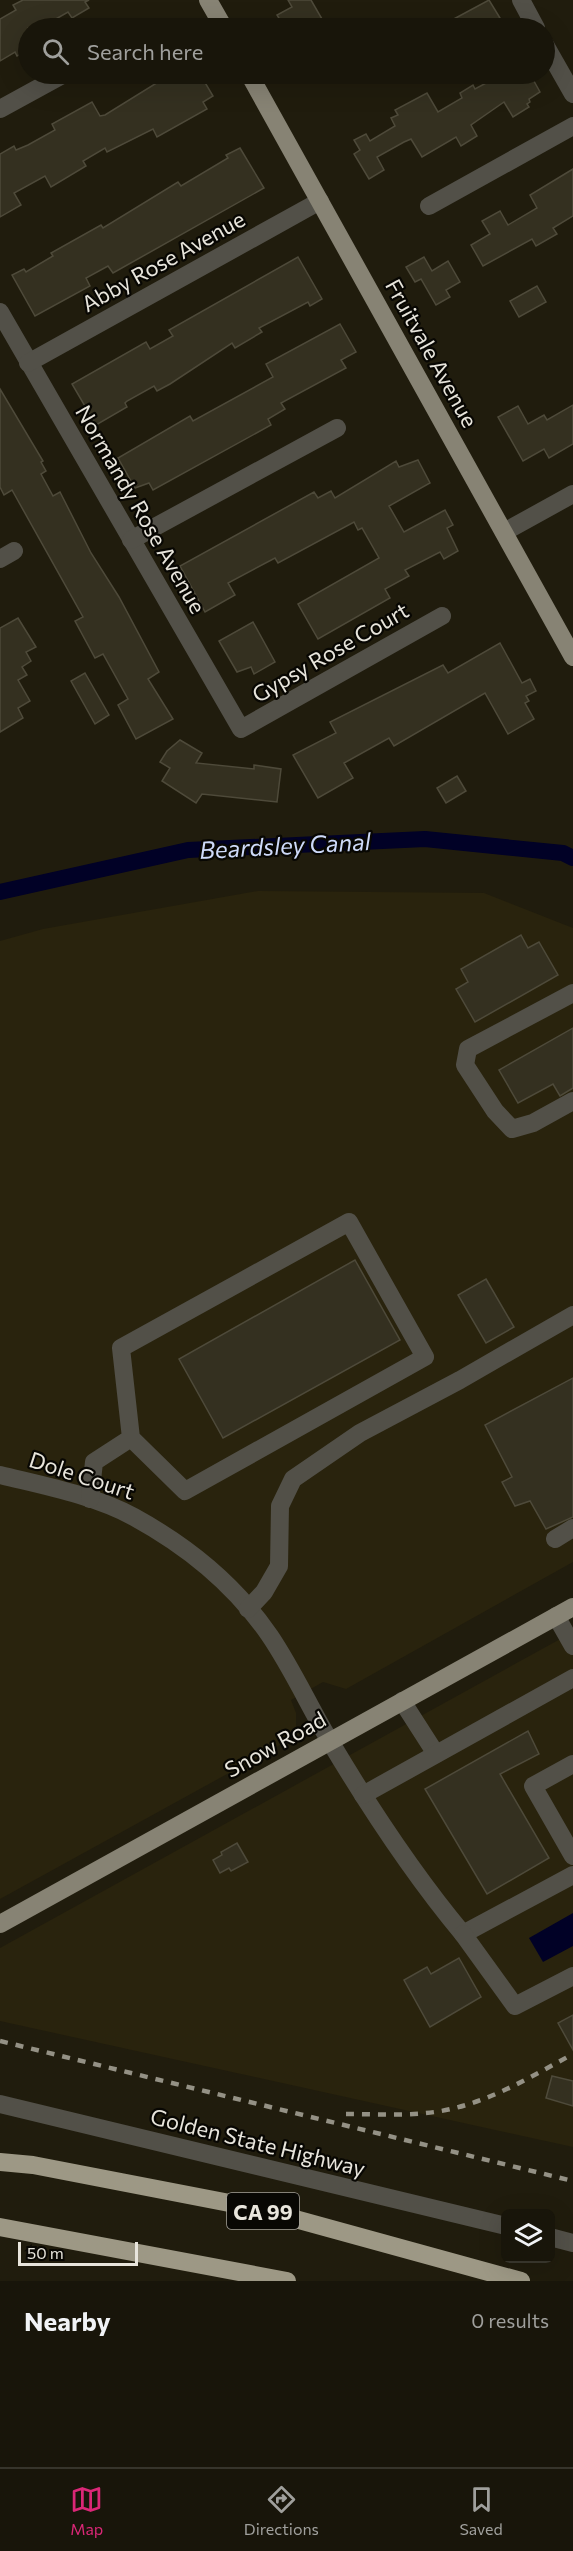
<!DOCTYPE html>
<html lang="en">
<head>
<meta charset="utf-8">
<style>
  body { margin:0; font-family:Commissioner,sans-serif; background:#252218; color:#f1f3f6 }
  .controls { position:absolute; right:18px; bottom:18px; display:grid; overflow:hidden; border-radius:9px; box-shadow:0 6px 24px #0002 }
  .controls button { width:54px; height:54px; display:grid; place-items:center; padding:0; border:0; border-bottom:2px solid #36342b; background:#18150a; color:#f1f3f6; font:30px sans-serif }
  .scale { position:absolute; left:18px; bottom:15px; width:120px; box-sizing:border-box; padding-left:6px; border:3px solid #e8e5dc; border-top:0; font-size:16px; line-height:21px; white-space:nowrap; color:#e8e5dc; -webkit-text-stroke:4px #080703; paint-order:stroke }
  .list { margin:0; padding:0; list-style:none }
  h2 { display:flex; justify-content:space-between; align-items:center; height:78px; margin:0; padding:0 24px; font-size:26px }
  h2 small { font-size:20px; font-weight:400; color:#9f9f9c }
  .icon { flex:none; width:33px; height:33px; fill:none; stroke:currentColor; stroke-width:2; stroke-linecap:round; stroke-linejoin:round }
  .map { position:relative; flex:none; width:573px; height:2281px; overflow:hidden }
  .search { position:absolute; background:#18150a; box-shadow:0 6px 24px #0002; left:18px; right:18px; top:18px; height:66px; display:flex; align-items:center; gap:15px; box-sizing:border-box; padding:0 21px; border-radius:33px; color:#9f9f9c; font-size:22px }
  .sheet { height:186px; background:#18150a }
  nav { display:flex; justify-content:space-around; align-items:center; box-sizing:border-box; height:84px; border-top:2px solid #36342b; background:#18150a; font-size:16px; color:#9f9f9c }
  nav a { display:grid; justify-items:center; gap:3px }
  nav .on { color:#db2777 }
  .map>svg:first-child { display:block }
  .built { fill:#29230d }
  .water { fill:#010126 }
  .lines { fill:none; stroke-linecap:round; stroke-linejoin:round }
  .canal { stroke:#010126; stroke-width:16 }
  .building { fill:#343020; stroke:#4e4a3a; stroke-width:1.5 }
  .minor { stroke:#525048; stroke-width:18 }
  .major { stroke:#878374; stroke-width:18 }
  .highway { stroke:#9d9885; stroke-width:18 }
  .rail { stroke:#949185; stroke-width:4.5; stroke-dasharray:8 8; stroke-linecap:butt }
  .labels { text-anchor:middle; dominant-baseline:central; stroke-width:4.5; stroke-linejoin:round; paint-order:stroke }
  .shield { fill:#080703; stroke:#a5a29b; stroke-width:1.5 }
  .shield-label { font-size:21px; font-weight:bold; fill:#e8e5dc }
  .street-label { font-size:22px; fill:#e8e5dc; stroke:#080703 }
  .water-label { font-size:24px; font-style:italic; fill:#cedaf9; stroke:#080703 }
</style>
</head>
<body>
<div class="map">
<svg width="573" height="2281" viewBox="0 0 573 2281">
  <rect width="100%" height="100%" fill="#201c0d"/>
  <!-- built -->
  <g class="built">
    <path d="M 258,891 L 484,893 L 573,928 L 573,1562 L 346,1689 L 323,1682 L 291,1700 L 296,1713 L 296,1729 L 287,1741 L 0,1899 L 0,941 L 43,929 Z"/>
    <path d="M 573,1632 L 573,2147 L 0,2021 L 0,1948 Z"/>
  </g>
  <!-- water -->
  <path class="water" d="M 573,1913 L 573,1946 L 543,1962 L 529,1938 Z"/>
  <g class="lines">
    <!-- canal -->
    <path class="canal" d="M 0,892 L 188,850 L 425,839 L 563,853 L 573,858"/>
  </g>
  <!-- building -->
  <g class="building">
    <path d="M 23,0 L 89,0 L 85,2 L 89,8 L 72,18 L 68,12 L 47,24 L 50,28 L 28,28 L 28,50 L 17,56 L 15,52 L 0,61 L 0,19 L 16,10 L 13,5 Z"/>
    <path d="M 288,0 L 311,0 L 322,19 L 305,28 L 285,28 L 277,15 L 292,7 Z"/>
    <path d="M 489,0 L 500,18 L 480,28 L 437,28 Z"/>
    <path d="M 171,74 L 200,74 L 213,96 L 203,102 L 207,109 L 157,137 L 153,129 L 107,152 L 105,148 L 83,161 L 86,166 L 51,187 L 45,176 L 14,193 L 21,205 L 0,217 L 0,154 L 14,146 L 16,150 L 28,145 L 55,130 L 52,124 L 92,102 L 100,116 L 105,115 Z"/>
    <path d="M 503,74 L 530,74 L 540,92 L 529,99 L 530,102 L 527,104 L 529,107 L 513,117 L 504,102 L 471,125 L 477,136 L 461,146 L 456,137 L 422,157 L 411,139 L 404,142 L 377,157 L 384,170 L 369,179 L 354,154 L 360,150 L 354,140 L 366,134 L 370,141 L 395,126 L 391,118 L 398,115 L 395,110 L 427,93 L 438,112 L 462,98 L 460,93 L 473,85 L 475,89 Z"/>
    <path d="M 240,148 L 264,188 L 113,273 L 108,266 L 86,278 L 90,286 L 35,316 L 12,275 L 24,269 L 26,272 L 53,256 L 51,253 L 101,225 L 103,228 L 178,182 L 181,186 L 228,158 L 226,155 Z"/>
    <path d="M 573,169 L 573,216 L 553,228 L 557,234 L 536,246 L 532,239 L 483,266 L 471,245 L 490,234 L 482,221 L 500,211 L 508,225 L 537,208 L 530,195 Z"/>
    <path d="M 298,257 L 322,299 L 310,306 L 308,302 L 259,328 L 262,332 L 235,348 L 232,343 L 170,384 L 157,391 L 154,386 L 127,401 L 125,403 L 127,407 L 96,425 L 72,384 L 146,342 L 150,349 L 173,336 L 169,330 Z"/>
    <path d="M 424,257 L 432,271 L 448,261 L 460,282 L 446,290 L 450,297 L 436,305 L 421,279 L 415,282 L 406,267 Z"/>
    <path d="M 537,286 L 546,302 L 519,317 L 510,301 Z"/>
    <path d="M 340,324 L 356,352 L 341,360 L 346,368 L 281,403 L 285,409 L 268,419 L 271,425 L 153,490 L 149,483 L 135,488 L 118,458 L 190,416 L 193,421 L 273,377 L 266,364 Z"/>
    <path d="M 0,389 L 43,461 L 41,462 L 46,471 L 41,474 L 53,496 L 60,492 L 91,553 L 119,597 L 159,672 L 148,679 L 173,719 L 136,739 L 118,705 L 128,699 L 103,654 L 95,658 L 75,621 L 83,617 L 12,490 L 4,495 L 0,487 Z"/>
    <path d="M 573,405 L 573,444 L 549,458 L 544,449 L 523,461 L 498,417 L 518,406 L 528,424 L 544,415 L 547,420 Z"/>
    <path d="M 418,460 L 430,483 L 389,506 L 404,532 L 445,510 L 453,525 L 447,528 L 458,551 L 444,559 L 440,552 L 405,570 L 409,576 L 385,589 L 390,598 L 318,639 L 298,604 L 379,558 L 362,528 L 358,530 L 354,522 L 278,563 L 275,558 L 228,583 L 235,595 L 205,612 L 180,566 L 314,492 L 318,498 L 331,491 L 335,498 L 396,461 L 399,467 Z"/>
    <path d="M 18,618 L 36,647 L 26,652 L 31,661 L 22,667 L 27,675 L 18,680 L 30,701 L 18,708 L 23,718 L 0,732 L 0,628 Z"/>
    <path d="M 253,622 L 275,662 L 254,674 L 251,667 L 237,672 L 219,641 Z"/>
    <path d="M 500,643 L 522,683 L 530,679 L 536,691 L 526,696 L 529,701 L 525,703 L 534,719 L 508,734 L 485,693 L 394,746 L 389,738 L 344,763 L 353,778 L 318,798 L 293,755 L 336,733 L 330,722 L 443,665 L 448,673 Z"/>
    <path d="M 85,673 L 109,715 L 95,724 L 71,681 Z"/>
    <path d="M 180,740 L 202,753 L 196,763 L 254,769 L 254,765 L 281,769 L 277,802 L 202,794 L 196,803 L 162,781 L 170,768 L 160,762 L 167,751 Z"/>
    <path d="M 457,776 L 466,791 L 446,803 L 437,788 Z"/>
    <path d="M 521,935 L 528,948 L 539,942 L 558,975 L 475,1022 L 456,989 L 468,982 L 461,969 Z"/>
    <path d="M 573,1028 L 573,1088 L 560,1096 L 553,1084 L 518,1103 L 499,1070 Z"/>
    <path d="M 355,1260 L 400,1340 L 223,1438 L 179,1359 Z"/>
    <path d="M 486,1279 L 514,1327 L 486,1343 L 458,1295 Z"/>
    <path d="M 573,1378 L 573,1517 L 546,1529 L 530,1501 L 515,1506 L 502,1482 L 512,1477 L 485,1425 Z"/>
    <path d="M 528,1731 L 539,1754 L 500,1774 L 549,1858 L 487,1894 L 425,1789 Z"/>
    <path d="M 237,1843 L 248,1862 L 231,1871 L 229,1868 L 220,1873 L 213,1860 L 222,1855 L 221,1852 Z"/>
    <path d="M 459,1958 L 481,1997 L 430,2027 L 404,1980 L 427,1967 L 431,1974 Z"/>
    <path d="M 573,2015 L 573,2050 L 558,2023 Z"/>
    <path d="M 552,2076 L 573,2081 L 573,2106 L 546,2098 Z"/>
  </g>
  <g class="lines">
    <!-- minor -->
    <g class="minor">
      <path d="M 521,0 L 536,28"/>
      <path d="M 544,43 L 573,94"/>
      <path d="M 0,109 L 64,74"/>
      <path d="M 429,206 L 573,126"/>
      <path d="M 0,312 L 241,729 L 442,616"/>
      <path d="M 28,363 L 320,201"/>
      <path d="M 504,532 L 573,494"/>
      <path d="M 131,540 L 337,428"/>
      <path d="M 0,559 L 14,551"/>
      <path d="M 573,993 L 468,1049 L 465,1065 L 495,1111 L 512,1129 L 533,1123 L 573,1101"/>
      <path d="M 0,1475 C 45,1486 93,1495 134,1517 C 187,1546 236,1586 270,1636 C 293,1670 310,1708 331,1743 C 371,1810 413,1874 463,1934 L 573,1875"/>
      <path d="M 90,1499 L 94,1462 L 131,1438 L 185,1491 L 425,1357 L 349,1222 L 121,1348 L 131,1438"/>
      <path d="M 555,1539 L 573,1528"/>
      <path d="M 248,1609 L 264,1592 L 279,1566 L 280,1506 L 293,1479 L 360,1433 L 460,1380 L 573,1315"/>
      <path d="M 556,1616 L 573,1646"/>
      <path d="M 402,1701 L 436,1754"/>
      <path d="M 573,1764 L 533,1786 L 573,1856"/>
      <path d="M 363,1795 L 573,1678"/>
      <path d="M 463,1934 L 515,2006 L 573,1976"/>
      <path d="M 0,2104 L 506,2226"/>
      <path d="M 550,2237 L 573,2243"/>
    </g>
    <!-- major -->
    <g class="major">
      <path d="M 208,0 L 224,28"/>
      <path d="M 249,74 L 573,657"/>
      <path d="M 0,1924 L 573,1607"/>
    </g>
    <!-- highway -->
    <g class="highway">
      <path d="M 0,2162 L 33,2165 L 255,2208 L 521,2281"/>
      <path d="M 0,2227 L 287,2281"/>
    </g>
    <!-- rail -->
    <g class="rail">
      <path d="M 0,2041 L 573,2181"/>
      <path d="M 346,2114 C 381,2114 417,2117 451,2109 C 495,2099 534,2075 573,2054"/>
    </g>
  </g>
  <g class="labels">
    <!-- shield labels -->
    <rect class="shield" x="227" y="2193" width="72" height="36" rx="4.5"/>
    <g class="shield-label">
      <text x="263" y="2211">CA 99</text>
    </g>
    <!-- street labels -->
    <g class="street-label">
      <text transform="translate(163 261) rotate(-29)">Abby Rose Avenue</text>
      <text transform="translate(432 353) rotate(61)">Fruitvale Avenue</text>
      <text transform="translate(141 509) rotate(60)">Normandy Rose Avenue</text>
      <text transform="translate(330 652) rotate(-30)">Gypsy Rose Court</text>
      <text transform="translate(82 1475) rotate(18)">Dole Court</text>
      <text transform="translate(275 1744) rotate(-29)">Snow Road</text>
      <text transform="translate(258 2142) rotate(14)">Golden State Highway</text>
    </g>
    <!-- water labels -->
    <g class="water-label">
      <text transform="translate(285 845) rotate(-3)">Beardsley Canal</text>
    </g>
  </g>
</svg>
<div class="controls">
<button><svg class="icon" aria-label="layers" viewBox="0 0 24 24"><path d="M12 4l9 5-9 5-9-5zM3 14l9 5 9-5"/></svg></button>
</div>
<div class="scale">50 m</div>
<div class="search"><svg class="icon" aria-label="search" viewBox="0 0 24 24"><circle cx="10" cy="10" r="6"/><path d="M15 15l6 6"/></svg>Search here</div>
</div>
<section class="sheet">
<h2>Nearby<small>0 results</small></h2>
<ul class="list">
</ul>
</section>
<nav>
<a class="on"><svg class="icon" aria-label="map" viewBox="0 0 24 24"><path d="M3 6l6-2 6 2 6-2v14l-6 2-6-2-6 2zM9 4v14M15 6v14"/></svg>Map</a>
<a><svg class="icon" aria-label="directions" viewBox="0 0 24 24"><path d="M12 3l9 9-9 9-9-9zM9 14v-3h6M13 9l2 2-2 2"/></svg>Directions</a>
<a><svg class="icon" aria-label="saved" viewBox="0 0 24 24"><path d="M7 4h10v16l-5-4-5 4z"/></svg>Saved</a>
</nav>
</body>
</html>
